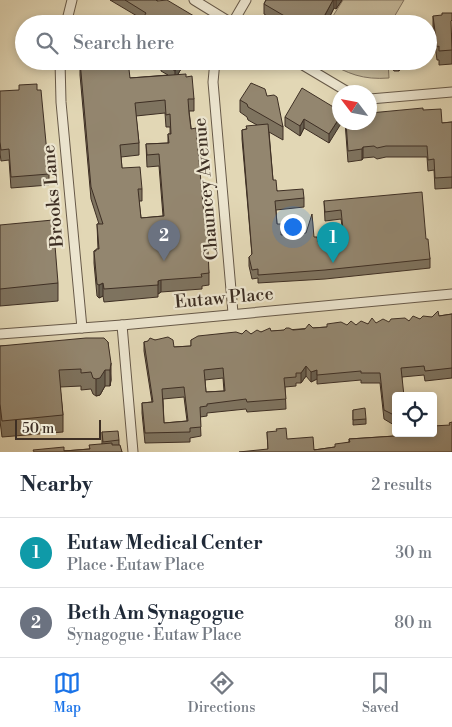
<!DOCTYPE html>
<html lang="en">
<head>
<meta charset="utf-8">
<style>
  body { margin:0; font-family:"Libre Bodoni",serif; background:#f6f6f7; color:#1f2937 }
  .controls { position:absolute; right:15px; bottom:15px; display:grid; overflow:hidden; border-radius:5px; box-shadow:0 2px 8px #0003 }
  .controls button { width:45px; height:45px; display:grid; place-items:center; padding:0; border:0; border-bottom:1px solid #e0e1e3; background:#fff; color:#1f2937; font:25px sans-serif }
  .compass { position:absolute; left:332px; top:85px; width:45px; height:45px; border-radius:50%; background:#fff; box-shadow:0 2px 8px #0003; rotate:302deg }
  .scale { position:absolute; left:15px; bottom:12px; width:86px; box-sizing:border-box; padding-left:5px; border:2px solid #3e2f24; border-top:0; font-size:14px; line-height:18px; white-space:nowrap; color:#3e2f24; -webkit-text-stroke:4px #ece5cf; paint-order:stroke }
  .you { position:absolute; left:292px; top:226px; width:18px; height:18px; margin:-12px; border:4px solid #fff; border-radius:50%; background:#1a73e8; box-shadow:0 0 0 8px #1a73e833 }
  .badge { display:grid; place-items:center; width:32px; height:32px; border-radius:50%; background:#1a73e8; color:#fff; font-size:16px; font-weight:700 }
  .pin { position:absolute; translate:-50% -41px; filter:drop-shadow(0 1px 2px #0008) }
  .pin::after { content:''; position:absolute; top:26px; width:18px; height:15px; background:inherit; clip-path:polygon(0 0,100% 0,50% 100%) }
  .list { margin:0; padding:0; list-style:none }
  h2 { display:flex; justify-content:space-between; align-items:center; height:65px; margin:0; padding:0 20px; font-size:21px }
  h2 small { font-size:16px; font-weight:400; color:#747a83 }
  .list li { display:grid; grid-template-columns:32px 1fr auto; gap:15px; align-items:center; box-sizing:border-box; height:70px; padding:0 20px; border-top:1px solid #e0e1e3 }
  .list b { display:block; font-size:19px; white-space:nowrap }
  .list p { margin:0; font-size:16px; white-space:nowrap; color:#747a83 }
  .list em { font-size:16px; font-style:normal; color:#747a83 }
  .icon { flex:none; width:28px; height:28px; fill:none; stroke:currentColor; stroke-width:2; stroke-linecap:round; stroke-linejoin:round }
  .map { position:relative; flex:none; width:452px; height:452px; overflow:hidden }
  .search { position:absolute; background:#fff; box-shadow:0 2px 8px #0003; left:15px; right:15px; top:15px; height:55px; display:flex; align-items:center; gap:12px; box-sizing:border-box; padding:0 18px; border-radius:28px; color:#747a83; font-size:19px }
  .sheet { height:205px; background:#fff }
  nav { display:flex; justify-content:space-around; align-items:center; box-sizing:border-box; height:70px; border-top:1px solid #e0e1e3; background:#fff; font-size:14px; color:#747a83 }
  nav a { display:grid; justify-items:center; gap:2px }
  nav .on { color:#1a73e8 }
  .map>svg:first-child { display:block }
  .green { fill:#c6ba9c; stroke:#827460 }
  .lines { fill:none; stroke-linecap:round; stroke-linejoin:round }
  .minor-casing { stroke:#675948; stroke-width:11 }
  .minor { stroke:#ece5cf; stroke-width:9 }
  .wall { fill:#7e735f; stroke:#3e2f24; fill-rule:evenodd }
  .shaded-wall { fill:#675e4e; stroke:#3e2f24 }
  .building { fill:#93866f; stroke:#3e2f24; fill-rule:evenodd }
  .labels { text-anchor:middle; dominant-baseline:central; stroke-width:4.5; stroke-linejoin:round; paint-order:stroke }
  .street-label { font-size:18px; fill:#3e2f24; stroke:#ece5cf }
</style>
</head>
<body>
<div class="map">
<svg width="452" height="452" viewBox="0 0 452 452">
  <rect width="100%" height="100%" fill="#e2d7b5"/>
  <filter id="stains"><feTurbulence type="fractalNoise" baseFrequency=".004" numOctaves="4"/><feColorMatrix values="0 0 0 0 .2 0 0 0 0 .09 0 0 0 0 .02 0 0 0 .5 -.17"/></filter>
  <radialGradient id="worn" r=".72"><stop offset=".6" stop-color="#630" stop-opacity="0"/><stop offset="1" stop-color="#630" stop-opacity=".3"/></radialGradient>
  <!-- green -->
  <g class="green">
    <path d="M 343,0 L 404,0 L 390,24 L 328,24 Z"/>
    <path d="M 326,61 L 388,61 L 389,78 C 363,80 348,74 326,61 Z"/>
  </g>
  <g class="lines">
    <defs>
      <g id="minor">
        <path d="M 194,0 L 233,24"/>
        <path d="M 66,24 L 72,0"/>
        <path d="M 232,24 L 246,0"/>
        <path d="M 60,61 L 61,102 L 82,328"/>
        <path d="M 215,61 L 213,82 L 233,313"/>
        <path d="M 296,61 L 348,92"/>
        <path d="M 370,99 L 452,92"/>
        <path d="M 122,325 L 133,452"/>
        <path d="M 0,334 L 122,325 L 452,294"/>
      </g>
    </defs>
    <!-- minor casing -->
    <use href="#minor" class="minor-casing"/>
    <!-- minor -->
    <use href="#minor" class="minor"/>
  </g>
  <!-- wall -->
  <g class="wall">
    <path d="M 110,0 L 156,0 L 204,24 L 142,24 L 142,19 Z"/>
    <path d="M 266,0 L 342,0 L 336,9 L 334,8 L 326,24 L 281,24 L 264,14 L 264,4 Z"/>
    <path d="M 433,16 L 452,34 L 452,64 L 439,65 L 439,60 L 437,60 L 433,30 Z"/>
    <path d="M 80,61 L 130,78 L 168,75 L 161,71 L 161,61 L 191,61 L 188,66 L 184,64 L 178,74 L 186,77 L 194,99 L 194,111 L 189,111 L 209,273 L 209,285 L 202,286 L 202,289 L 161,292 L 158,294 L 158,297 L 104,302 L 103,296 L 99,298 L 97,296 L 94,263 L 94,251 L 98,249 L 97,224 L 99,224 L 91,199 L 80,75 ZM 165,113 L 166,127 L 170,127 L 170,134 L 168,134 L 168,143 L 146,144 L 147,167 L 159,166 L 163,216 L 141,218 L 139,201 L 142,201 L 142,189 L 122,168 L 121,157 L 139,155 L 139,143 L 136,116 Z"/>
    <path d="M 390,61 L 405,61 L 405,64 L 402,64 L 399,71 L 394,71 L 391,67 Z"/>
    <path d="M 0,91 L 49,174 L 49,185 L 11,188 L 9,160 L 1,161 L 0,153 Z"/>
    <path d="M 267,96 L 283,127 L 283,140 L 269,132 L 273,180 L 277,191 L 304,198 L 304,207 L 276,210 L 277,224 L 281,235 L 314,237 L 318,242 L 344,240 L 341,219 L 325,221 L 324,201 L 426,239 L 430,259 L 430,268 L 325,279 L 258,283 L 258,278 L 252,279 L 249,266 L 249,257 L 252,255 L 242,139 L 242,130 L 246,129 L 257,125 L 248,120 L 247,117 L 240,112 L 240,100 Z"/>
    <path d="M 423,110 L 442,123 L 452,122 L 452,188 L 435,189 L 434,170 L 428,171 L 427,157 L 386,157 L 377,159 L 374,157 L 363,158 L 362,160 L 348,162 L 345,122 L 370,122 Z"/>
    <path d="M 340,111 L 329,143 L 304,128 L 300,136 L 285,126 L 285,117 Z"/>
    <path d="M 0,225 L 58,283 L 58,301 L 0,306 Z"/>
    <path d="M 452,314 L 452,378 L 425,381 L 424,375 L 402,377 L 396,433 L 452,452 L 268,449 L 267,432 L 314,450 L 335,447 L 349,442 L 349,439 L 395,436 L 394,425 L 384,419 L 380,383 L 361,383 L 361,380 L 317,384 L 317,379 L 311,382 L 306,376 L 301,383 L 296,383 L 296,386 L 285,387 L 286,409 L 247,412 L 246,409 L 207,413 L 207,416 L 200,417 L 201,436 L 190,438 L 190,442 L 145,443 L 142,413 L 142,403 L 152,402 L 144,351 L 144,342 L 155,340 L 174,347 L 191,346 L 191,340 L 242,334 L 251,334 L 261,332 L 313,328 L 409,321 L 439,316 ZM 223,378 L 224,391 L 206,392 L 205,380 ZM 184,397 L 187,421 L 164,423 L 163,399 Z"/>
    <path d="M 108,342 L 111,380 L 110,386 L 105,386 L 100,395 L 96,396 L 93,394 L 91,389 L 81,390 L 81,386 L 60,387 L 63,415 L 63,432 L 2,437 L 0,421 L 0,346 Z"/>
    <path d="M 353,410 L 366,419 L 366,424 L 353,425 Z"/>
    <path d="M 102,432 L 119,440 L 119,445 L 122,452 L 64,451 L 89,449 L 102,444 Z"/>
  </g>
  <!-- shaded-wall -->
  <g class="shaded-wall">
    <path d="M 333,0 L 334,0 L 334,8 L 326,24 L 320,24 Z"/>
    <path d="M 336,0 L 342,0 L 336,9 Z"/>
    <path d="M 180,61 L 184,61 L 184,64 L 175,79 L 175,71 Z"/>
    <path d="M 399,61 L 402,61 L 402,64 L 399,71 Z"/>
    <path d="M 340,117 L 340,122 L 342,122 L 329,143 L 329,134 Z"/>
    <path d="M 304,119 L 304,128 L 300,136 L 300,126 Z"/>
    <path d="M 363,147 L 363,158 L 362,160 L 362,149 Z"/>
    <path d="M 161,280 L 161,292 L 158,294 L 158,281 Z"/>
    <path d="M 103,283 L 103,296 L 99,298 L 99,285 Z"/>
    <path d="M 111,363 L 111,380 L 110,386 L 110,370 Z"/>
    <path d="M 306,366 L 306,376 L 301,383 L 301,373 Z"/>
    <path d="M 105,370 L 105,386 L 100,395 L 96,396 L 96,379 Z"/>
    <path d="M 317,370 L 317,379 L 311,382 L 311,372 Z"/>
  </g>
  <!-- building -->
  <g class="building">
    <path d="M 125,0 L 156,0 L 157,1 L 167,0 L 204,22 L 203,24 L 148,24 L 142,20 L 146,13 Z"/>
    <path d="M 266,0 L 333,0 L 320,24 L 291,24 L 286,21 L 288,18 L 264,4 Z"/>
    <path d="M 442,13 L 452,13 L 452,20 L 451,21 L 452,50 L 439,51 L 439,46 L 437,47 L 433,16 L 442,15 Z"/>
    <path d="M 398,21 L 398,24 L 388,24 L 388,22 Z"/>
    <path d="M 80,61 L 128,61 L 130,78 L 186,74 L 186,77 L 192,76 L 194,99 L 188,99 L 189,113 L 191,129 L 196,128 L 205,226 L 207,226 L 209,273 L 201,274 L 202,277 L 161,280 L 158,281 L 158,285 L 104,289 L 103,283 L 99,285 L 97,284 L 94,251 L 96,251 L 96,249 L 99,249 L 97,224 L 103,224 L 91,187 ZM 165,100 L 166,115 L 170,114 L 171,134 L 168,134 L 169,143 L 146,144 L 147,155 L 159,154 L 164,216 L 141,218 L 138,189 L 142,189 L 140,167 L 122,168 L 120,145 L 139,143 L 135,103 Z"/>
    <path d="M 161,61 L 180,61 L 175,71 L 161,62 Z"/>
    <path d="M 251,83 L 265,89 L 267,96 L 274,95 L 277,97 L 283,127 L 248,107 L 247,104 L 240,100 Z"/>
    <path d="M 37,84 L 37,90 L 41,90 L 42,101 L 49,174 L 11,177 L 9,149 L 1,150 L 0,142 L 0,91 L 19,90 L 19,85 Z"/>
    <path d="M 302,88 L 340,111 L 340,117 L 329,134 L 304,119 L 300,126 L 285,117 Z"/>
    <path d="M 423,108 L 423,110 L 441,109 L 442,123 L 452,122 L 452,177 L 435,178 L 434,159 L 428,160 L 427,146 L 386,146 L 377,148 L 374,146 L 363,147 L 362,149 L 348,151 L 346,122 L 370,122 L 370,113 Z"/>
    <path d="M 268,124 L 273,180 L 276,180 L 277,191 L 303,189 L 304,198 L 275,201 L 277,224 L 281,224 L 281,235 L 306,233 L 312,214 L 314,237 L 317,237 L 318,242 L 344,239 L 341,210 L 325,212 L 324,201 L 422,192 L 426,239 L 428,239 L 430,259 L 325,270 L 258,275 L 258,269 L 252,270 L 249,257 L 252,254 L 242,130 L 247,129 L 246,126 Z"/>
    <path d="M 53,220 L 58,283 L 0,289 L 0,225 Z"/>
    <path d="M 438,311 L 439,316 L 452,314 L 452,368 L 425,371 L 424,366 L 401,368 L 404,396 L 396,396 L 396,433 L 433,433 L 433,426 L 450,425 L 449,423 L 452,422 L 452,452 L 239,452 L 268,449 L 267,432 L 277,431 L 276,429 L 286,428 L 287,439 L 313,437 L 314,450 L 335,447 L 335,444 L 350,442 L 349,439 L 395,436 L 394,415 L 384,410 L 380,373 L 361,373 L 361,371 L 317,375 L 317,370 L 311,372 L 306,366 L 301,373 L 296,373 L 296,377 L 284,378 L 286,399 L 247,402 L 246,399 L 207,404 L 207,406 L 200,407 L 201,427 L 190,428 L 190,432 L 145,433 L 142,403 L 153,402 L 144,342 L 148,341 L 150,338 L 155,340 L 168,337 L 173,340 L 174,347 L 191,346 L 191,340 L 198,336 L 236,332 L 242,334 L 246,330 L 251,334 L 257,330 L 261,332 L 270,328 L 271,331 L 284,330 L 286,328 L 289,328 L 293,330 L 305,329 L 309,324 L 313,328 L 327,327 L 327,324 L 341,322 L 347,325 L 351,321 L 356,325 L 361,321 L 368,324 L 372,318 L 376,323 L 383,319 L 389,322 L 391,319 L 405,318 L 409,321 L 413,316 L 420,319 L 423,316 L 432,317 ZM 223,368 L 225,391 L 206,392 L 204,370 ZM 184,387 L 188,421 L 164,423 L 162,389 Z"/>
    <path d="M 86,338 L 104,338 L 108,342 L 111,363 L 110,370 L 105,370 L 100,378 L 96,379 L 93,378 L 91,372 L 81,373 L 81,369 L 59,370 L 63,415 L 2,421 L 0,404 L 0,346 Z"/>
    <path d="M 365,408 L 366,419 L 353,420 L 353,410 Z"/>
    <path d="M 118,431 L 119,440 L 103,442 L 102,432 Z"/>
    <path d="M 112,443 L 112,445 L 120,445 L 122,452 L 34,452 L 33,450 L 64,447 L 64,451 L 90,449 L 89,445 Z"/>
  </g>
  <g class="labels">
    <!-- street labels -->
    <g class="street-label">
      <text transform="translate(206 189) rotate(-95)">Chauncey Avenue</text>
      <text transform="translate(53 196) rotate(-95)">Brooks Lane</text>
      <text transform="translate(224 298) rotate(-5)">Eutaw Place</text>
    </g>
  </g>
  <rect width="100%" height="100%" filter="url(#stains)"/>
  <rect width="100%" height="100%" fill="url(#worn)"/>
</svg>
<div class="controls">
<button><svg class="icon" aria-label="locate" viewBox="0 0 24 24"><circle cx="12" cy="12" r="6"/><path d="M12 2v4M12 18v4M2 12h4M18 12h4"/></svg></button>
</div>
<svg class="compass" viewBox="-18 -18 36 36"><path d="M0-13l5 13h-10z" fill="#e53935"/><path d="M0 13l5-13h-10z" fill="#747a83"/></svg>
<div class="scale">50 m</div>
<div class="you"></div>
<div class="pin badge" style="left:333px;top:263px;background:#0f9aa8">1</div>
<div class="pin badge" style="left:164px;top:261px;background:#6b7280">2</div>
<div class="search"><svg class="icon" aria-label="search" viewBox="0 0 24 24"><circle cx="10" cy="10" r="6"/><path d="M15 15l6 6"/></svg>Search here</div>
</div>
<section class="sheet">
<h2>Nearby<small>2 results</small></h2>
<ul class="list">
<li><span class="badge" style="background:#0f9aa8">1</span><div><b>Eutaw Medical Center</b><p>Place · Eutaw Place</p></div><em>30 m</em></li>
<li><span class="badge" style="background:#6b7280">2</span><div><b>Beth Am Synagogue</b><p>Synagogue · Eutaw Place</p></div><em>80 m</em></li>
</ul>
</section>
<nav>
<a class="on"><svg class="icon" aria-label="map" viewBox="0 0 24 24"><path d="M3 6l6-2 6 2 6-2v14l-6 2-6-2-6 2zM9 4v14M15 6v14"/></svg>Map</a>
<a><svg class="icon" aria-label="directions" viewBox="0 0 24 24"><path d="M12 3l9 9-9 9-9-9zM9 14v-3h6M13 9l2 2-2 2"/></svg>Directions</a>
<a><svg class="icon" aria-label="saved" viewBox="0 0 24 24"><path d="M7 4h10v16l-5-4-5 4z"/></svg>Saved</a>
</nav>
</body>
</html>
